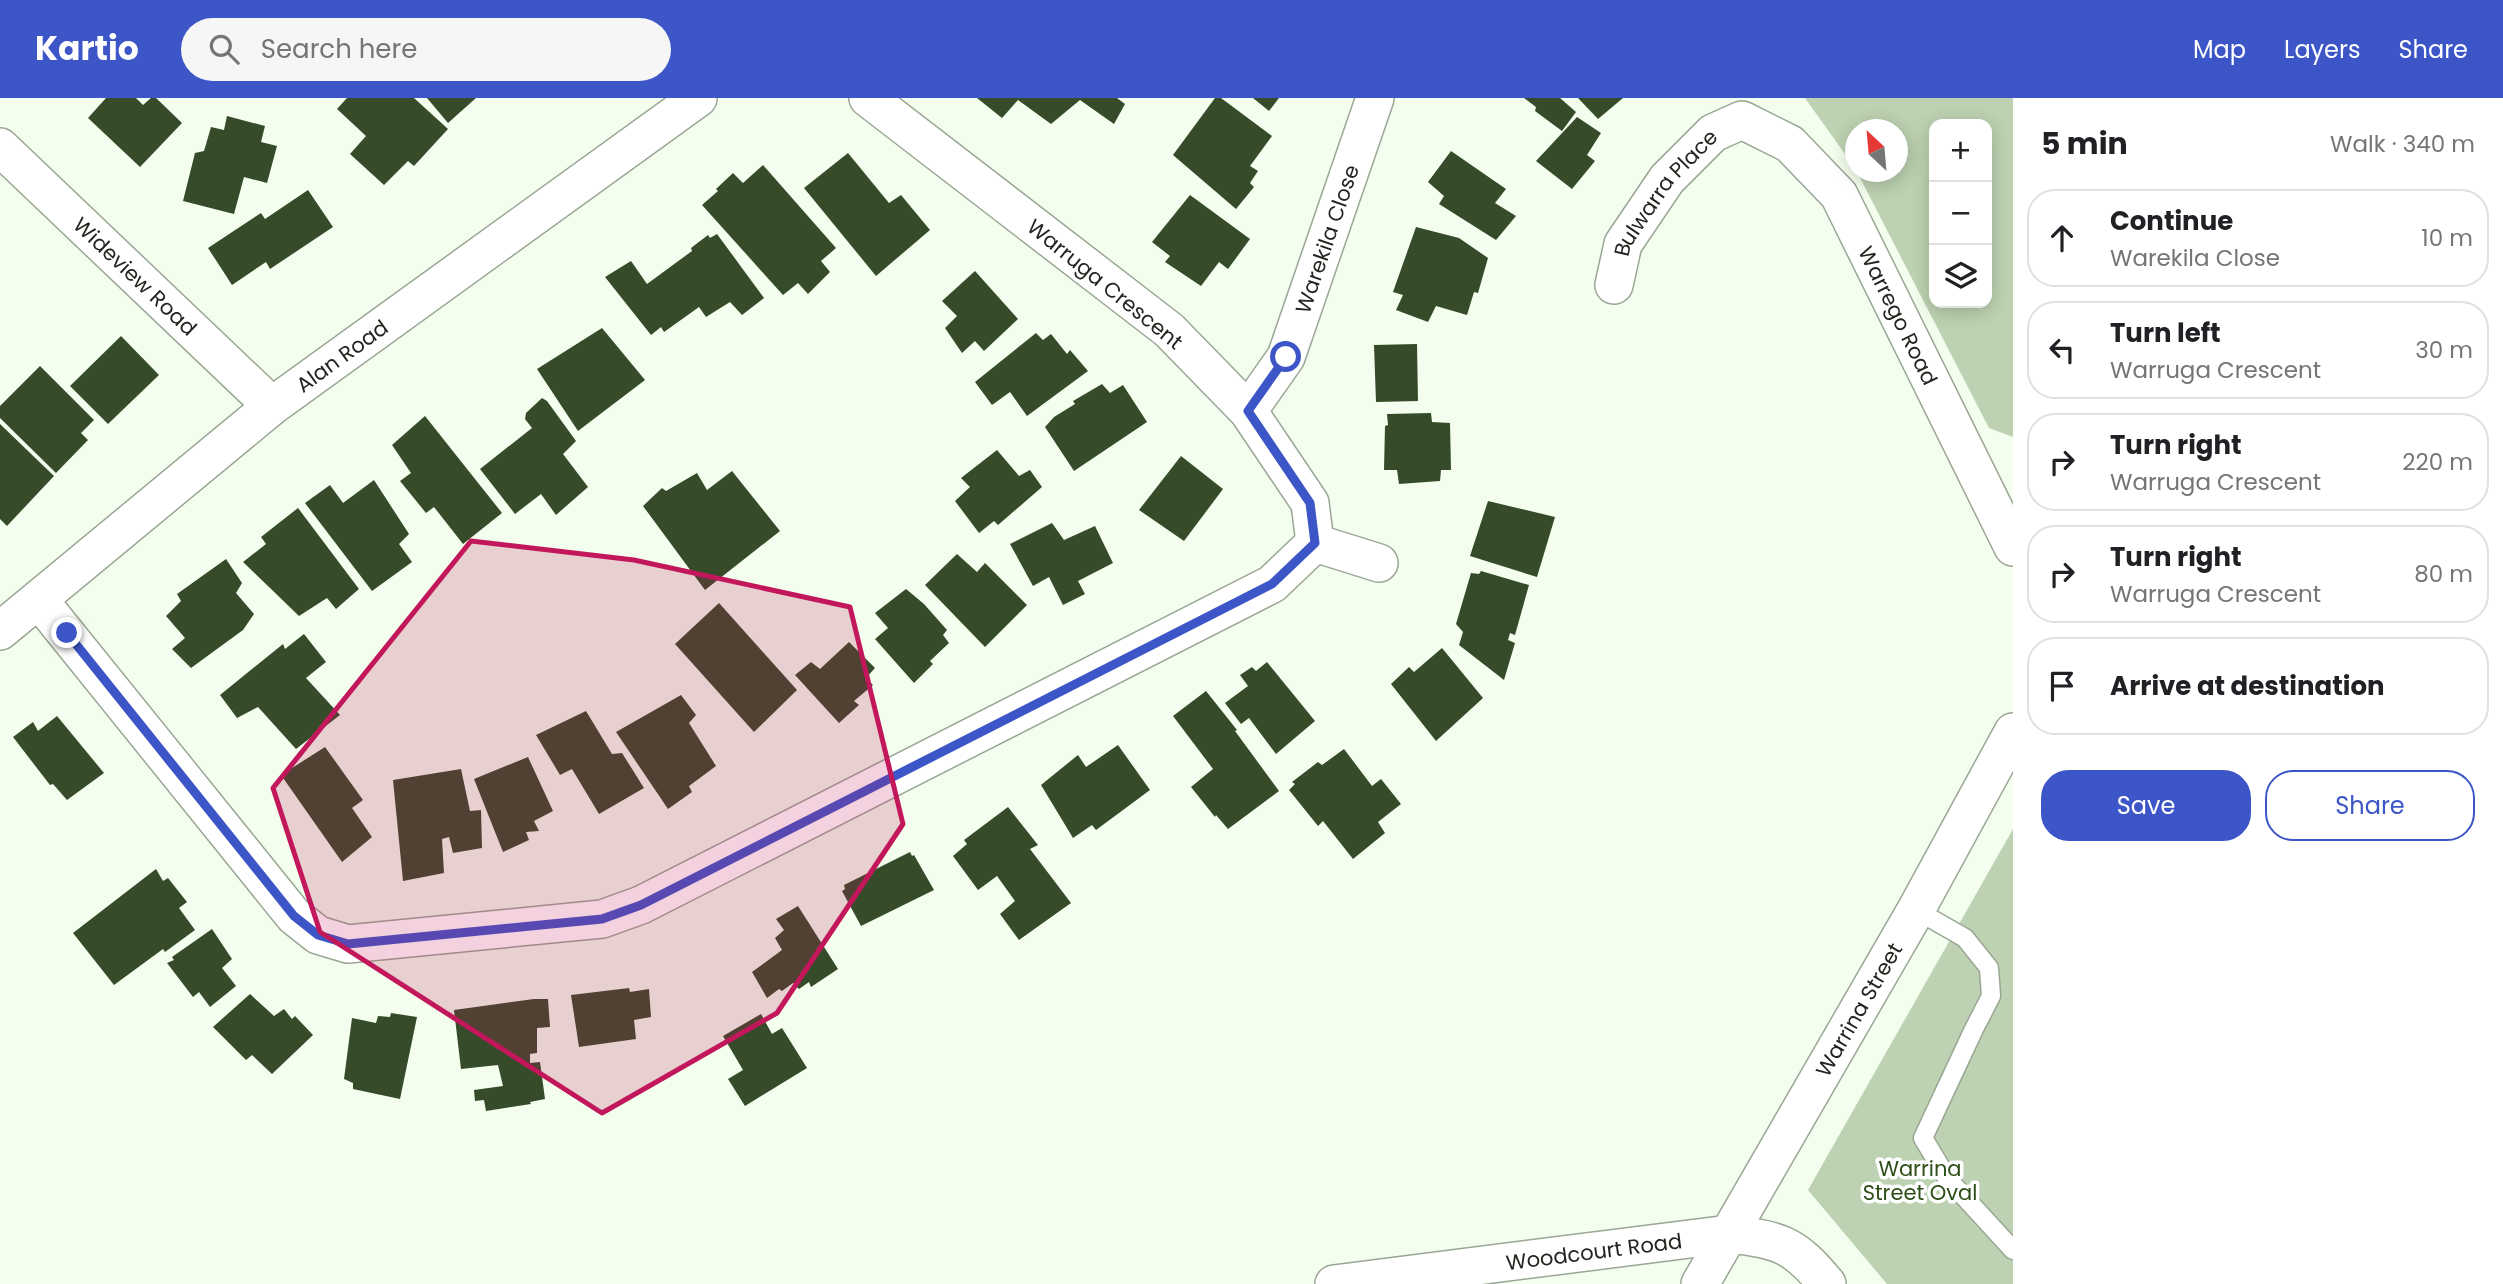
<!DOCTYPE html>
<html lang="en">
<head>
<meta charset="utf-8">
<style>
  body { margin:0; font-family:Poppins,sans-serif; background:#f6f6f6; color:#202124 }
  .controls { position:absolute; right:21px; top:21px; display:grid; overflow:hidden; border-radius:14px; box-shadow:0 4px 18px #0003 }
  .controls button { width:63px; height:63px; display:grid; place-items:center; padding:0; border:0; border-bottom:2px solid #e0e0e0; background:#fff; color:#202124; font:35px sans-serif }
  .compass { position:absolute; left:1845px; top:21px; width:63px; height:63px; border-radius:50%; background:#fff; box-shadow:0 4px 18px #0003; rotate:334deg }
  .stop { position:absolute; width:21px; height:21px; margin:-16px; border:5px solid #3c55c7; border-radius:50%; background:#fff }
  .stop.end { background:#3c55c7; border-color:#fff; box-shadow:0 2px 7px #0008 }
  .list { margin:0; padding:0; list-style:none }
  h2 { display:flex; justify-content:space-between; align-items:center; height:91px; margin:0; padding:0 28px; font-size:30px }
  h2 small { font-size:23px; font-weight:400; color:#757577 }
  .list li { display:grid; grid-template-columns:46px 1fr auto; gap:21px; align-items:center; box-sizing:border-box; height:98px; margin:0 14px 14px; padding:0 14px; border:2px solid #e0e0e0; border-radius:28px }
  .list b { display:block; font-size:26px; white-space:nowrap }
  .list p { margin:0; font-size:23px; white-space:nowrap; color:#757577 }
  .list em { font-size:23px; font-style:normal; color:#757577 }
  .actions { display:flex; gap:14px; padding:21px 28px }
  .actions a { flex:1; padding:16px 0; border:2px solid #3c55c7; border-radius:28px; text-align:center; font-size:24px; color:#3c55c7 }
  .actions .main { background:#3c55c7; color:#fff }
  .icon { flex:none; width:38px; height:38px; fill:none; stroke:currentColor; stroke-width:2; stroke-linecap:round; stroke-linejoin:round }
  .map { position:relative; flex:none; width:2013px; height:1186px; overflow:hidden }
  header { display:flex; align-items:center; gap:42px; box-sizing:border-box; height:98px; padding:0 35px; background:#3c55c7; color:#fff }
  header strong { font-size:33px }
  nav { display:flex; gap:38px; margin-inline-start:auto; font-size:24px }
  .search { width:490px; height:63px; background:#f6f6f6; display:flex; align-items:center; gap:18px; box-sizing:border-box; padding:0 24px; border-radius:38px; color:#757577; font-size:26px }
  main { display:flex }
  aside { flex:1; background:#fff }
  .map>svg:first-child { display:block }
  .green { fill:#bdd2b2; fill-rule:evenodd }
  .building { fill:#354b29 }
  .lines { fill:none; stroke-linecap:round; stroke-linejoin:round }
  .lane-casing { stroke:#9aa794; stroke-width:21 }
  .street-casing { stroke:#9aa794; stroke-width:40 }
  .lane { stroke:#fff; stroke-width:18 }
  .street { stroke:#fff; stroke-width:37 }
  .route { stroke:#3c55c7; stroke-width:9 }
  .marked { fill:#c2185b; fill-opacity:0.2; stroke:#c2185b; stroke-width:5; stroke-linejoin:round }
  .labels { text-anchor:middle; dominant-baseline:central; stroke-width:7; stroke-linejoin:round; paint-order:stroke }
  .street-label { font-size:21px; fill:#21261f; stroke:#fff }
  .park-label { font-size:21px; fill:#2d4e16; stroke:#fff }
</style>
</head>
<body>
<header>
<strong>Kartio</strong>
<div class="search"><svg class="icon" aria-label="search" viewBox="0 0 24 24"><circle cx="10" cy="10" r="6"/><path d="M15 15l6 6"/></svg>Search here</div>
<nav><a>Map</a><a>Layers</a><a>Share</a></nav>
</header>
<main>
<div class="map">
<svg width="2013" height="1186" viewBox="0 0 2013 1186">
  <rect width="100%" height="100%" fill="#f3feee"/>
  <!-- green -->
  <g class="green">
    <path d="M 1805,0 L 2013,0 L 2013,339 L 1989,330 L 1857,74 L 1898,74 L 1898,32 L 1856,32 L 1855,70 ZM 1934,26 L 1987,26 L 1987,205 L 1934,205 Z"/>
    <path d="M 2013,731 L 2013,1186 L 1887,1186 L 1808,1092 Z"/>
  </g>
  <!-- building -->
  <g class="building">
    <path d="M 106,0 L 136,0 L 143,7 L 151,0 L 156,0 L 182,25 L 140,69 L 88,20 Z"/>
    <path d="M 347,0 L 414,0 L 448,31 L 414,68 L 408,63 L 384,87 L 350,56 L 366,38 L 337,11 Z"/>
    <path d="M 427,0 L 476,0 L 448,25 Z"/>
    <path d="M 977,0 L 1117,0 L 1125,6 L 1114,26 L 1080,2 L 1051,26 L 1018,2 L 1002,20 Z"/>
    <path d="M 1215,0 L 1221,0 L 1272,38 L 1250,68 L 1258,73 L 1250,85 L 1254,89 L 1236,111 L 1173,57 Z"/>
    <path d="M 1253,0 L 1279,0 L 1269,13 Z"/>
    <path d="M 1524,0 L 1560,0 L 1576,14 L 1562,33 L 1535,13 L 1536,9 Z"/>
    <path d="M 1578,0 L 1623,0 L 1598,21 Z"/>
    <path d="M 227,18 L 265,28 L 261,44 L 277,48 L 267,85 L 244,79 L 234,116 L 183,103 L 195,55 L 204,53 L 211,29 L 224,32 Z"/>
    <path d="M 1577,19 L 1601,35 L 1587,57 L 1595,63 L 1572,91 L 1536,63 Z"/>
    <path d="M 1451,53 L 1506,91 L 1495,105 L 1516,118 L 1496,142 L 1439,106 L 1444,98 L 1428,84 Z"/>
    <path d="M 848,55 L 889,105 L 901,97 L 930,132 L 876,178 L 804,90 Z"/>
    <path d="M 763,67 L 836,150 L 821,163 L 830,174 L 808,196 L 798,185 L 783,197 L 702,107 L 718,93 L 716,91 L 733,75 L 743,85 Z"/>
    <path d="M 308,92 L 333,129 L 270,171 L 266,164 L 232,187 L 208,150 L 261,115 L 265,121 Z"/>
    <path d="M 1190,97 L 1250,141 L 1228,171 L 1219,164 L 1201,188 L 1165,164 L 1170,158 L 1152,144 Z"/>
    <path d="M 1416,129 L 1459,140 L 1488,160 L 1478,195 L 1474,194 L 1467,217 L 1436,208 L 1428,224 L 1396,212 L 1403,197 L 1393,194 Z"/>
    <path d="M 717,136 L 764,200 L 742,217 L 730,204 L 706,219 L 699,209 L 664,234 L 661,229 L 651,237 L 605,179 L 631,163 L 647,186 L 692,153 L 691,150 L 708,137 L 710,140 Z"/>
    <path d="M 975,173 L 1018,221 L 984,253 L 975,243 L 962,255 L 945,230 L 957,218 L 942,203 Z"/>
    <path d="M 602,230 L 645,282 L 578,333 L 537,271 Z"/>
    <path d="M 1036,235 L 1043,242 L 1051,236 L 1067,256 L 1070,252 L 1088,273 L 1027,318 L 1010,294 L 992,307 L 975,284 Z"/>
    <path d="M 121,238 L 159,277 L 108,326 L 70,288 Z"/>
    <path d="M 1417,246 L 1418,303 L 1376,304 L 1374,247 Z"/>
    <path d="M 40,268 L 94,322 L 81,335 L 88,342 L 56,375 L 0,320 L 0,308 Z"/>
    <path d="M 1102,286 L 1110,295 L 1123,287 L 1147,324 L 1074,373 L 1045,329 L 1054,319 L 1075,306 L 1073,303 Z"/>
    <path d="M 542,300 L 547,303 L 576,343 L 563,356 L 588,389 L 556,417 L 541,396 L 515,416 L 480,371 L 532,330 L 525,321 L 526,315 Z"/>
    <path d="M 1431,315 L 1432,324 L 1450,325 L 1451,372 L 1441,372 L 1440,383 L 1399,386 L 1397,372 L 1384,372 L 1385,328 L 1388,327 L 1387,316 Z"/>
    <path d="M 425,318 L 502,415 L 463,446 L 434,409 L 426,415 L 400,383 L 411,375 L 392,347 Z"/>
    <path d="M 0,326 L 54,378 L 7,428 L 0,421 Z"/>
    <path d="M 997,352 L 1019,378 L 1030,372 L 1042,389 L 998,427 L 994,423 L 979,435 L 955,403 L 970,389 L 961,380 Z"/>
    <path d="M 1181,358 L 1223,391 L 1184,443 L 1139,412 Z"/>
    <path d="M 732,373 L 780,433 L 705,492 L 643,408 L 662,390 L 666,393 L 697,375 L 707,392 Z"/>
    <path d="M 374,382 L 409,436 L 399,446 L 412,464 L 372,493 L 305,405 L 330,387 L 343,405 Z"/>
    <path d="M 1488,403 L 1555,419 L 1537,479 L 1470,458 Z"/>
    <path d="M 298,410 L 359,491 L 336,511 L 327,500 L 299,518 L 243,464 L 266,446 L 261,439 Z"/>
    <path d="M 1052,425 L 1064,442 L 1095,428 L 1113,465 L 1078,483 L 1085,496 L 1063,507 L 1049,479 L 1033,488 L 1010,446 Z"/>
    <path d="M 957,456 L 977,474 L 985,465 L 1027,507 L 985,549 L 925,487 Z"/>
    <path d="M 226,461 L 242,485 L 236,495 L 254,516 L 243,532 L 191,570 L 172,551 L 185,540 L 166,518 L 181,503 L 177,496 Z"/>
    <path d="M 1481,473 L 1529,487 L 1515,537 L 1510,535 L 1508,542 L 1515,545 L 1504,582 L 1459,547 L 1463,534 L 1456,526 L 1471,475 L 1479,476 Z"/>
    <path d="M 906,491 L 924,506 L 947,532 L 943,537 L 949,545 L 930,563 L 933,566 L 914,585 L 875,541 L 888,530 L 875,515 Z"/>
    <path d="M 719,505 L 797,592 L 754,634 L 675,546 Z"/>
    <path d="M 304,536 L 326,564 L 306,580 L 340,617 L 296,651 L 258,609 L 237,620 L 220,597 L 283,546 L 285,551 Z"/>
    <path d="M 849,544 L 875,570 L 866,580 L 873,587 L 854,603 L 859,607 L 839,625 L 795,577 L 811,564 L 820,571 Z"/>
    <path d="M 1442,550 L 1483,600 L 1436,643 L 1391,586 L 1409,569 L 1414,574 Z"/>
    <path d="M 1267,564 L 1315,623 L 1276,656 L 1249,620 L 1241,626 L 1225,605 L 1248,588 L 1240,577 L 1252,569 L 1256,573 Z"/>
    <path d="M 1206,593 L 1237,632 L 1235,633 L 1279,693 L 1228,731 L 1216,717 L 1215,719 L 1191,689 L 1213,671 L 1173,618 Z"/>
    <path d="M 681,597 L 696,617 L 689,625 L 716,668 L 689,688 L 692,694 L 668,711 L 616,634 Z"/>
    <path d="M 586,613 L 612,656 L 622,655 L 644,690 L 599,716 L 572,671 L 560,677 L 536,637 Z"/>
    <path d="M 57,618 L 104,675 L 67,702 L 53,686 L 50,687 L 13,639 L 33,624 L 38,633 Z"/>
    <path d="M 1118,647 L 1150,692 L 1096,732 L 1092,727 L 1073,740 L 1041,687 L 1078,657 L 1086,669 Z"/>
    <path d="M 325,649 L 363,702 L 352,710 L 372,739 L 342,764 L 281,677 Z"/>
    <path d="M 1344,651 L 1372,688 L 1381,681 L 1401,706 L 1378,724 L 1385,735 L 1353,761 L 1323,723 L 1318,728 L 1289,692 L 1295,686 L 1292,684 L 1318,664 L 1322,667 Z"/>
    <path d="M 528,659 L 553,713 L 534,723 L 539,733 L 526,734 L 529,742 L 503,754 L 474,681 Z"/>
    <path d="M 461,671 L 470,713 L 481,712 L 482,750 L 453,755 L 449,739 L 442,741 L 444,775 L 403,783 L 393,682 Z"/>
    <path d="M 1008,709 L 1038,747 L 1030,751 L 1071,805 L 1019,842 L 1000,816 L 1015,803 L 997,778 L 978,792 L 953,758 L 967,746 L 964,742 Z"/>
    <path d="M 910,754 L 912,758 L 914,757 L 934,792 L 861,828 L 842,793 L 845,791 L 844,787 Z"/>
    <path d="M 156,771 L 163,783 L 168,780 L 187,804 L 179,810 L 195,832 L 165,854 L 163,851 L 114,887 L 73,835 Z"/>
    <path d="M 798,808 L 838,871 L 811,889 L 809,884 L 799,891 L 793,885 L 782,893 L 779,891 L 767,900 L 752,874 L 782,852 L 775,840 L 784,832 L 776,821 Z"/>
    <path d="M 212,831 L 232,861 L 222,870 L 236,888 L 210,909 L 199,894 L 193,899 L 167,865 L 174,862 L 172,859 Z"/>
    <path d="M 629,890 L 630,894 L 649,891 L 651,919 L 634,922 L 636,941 L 579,949 L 571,897 Z"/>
    <path d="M 250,896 L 274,918 L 284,911 L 292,921 L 295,918 L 313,937 L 272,976 L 252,957 L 246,962 L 213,929 Z"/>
    <path d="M 534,901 L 548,901 L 550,929 L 537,930 L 537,955 L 530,956 L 530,965 L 540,964 L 545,1001 L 530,1004 L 531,1006 L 486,1013 L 484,1002 L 475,1003 L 474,992 L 503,988 L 498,967 L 461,971 L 454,912 Z"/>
    <path d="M 391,915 L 417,919 L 400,1001 L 353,991 L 353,985 L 344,981 L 352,920 L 376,925 L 378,918 L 390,919 Z"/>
    <path d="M 761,916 L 772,936 L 782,930 L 807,970 L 745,1008 L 728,981 L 743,972 L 723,938 Z"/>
  </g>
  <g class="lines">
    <defs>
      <path id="lane" d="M 1916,812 L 1965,840 L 1989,870 L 1991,898 L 1974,931 L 1923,1040 L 1947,1080 L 2013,1152"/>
      <g id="street">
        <path id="s1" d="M 0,49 L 272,308"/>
        <path id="s2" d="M 1614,187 L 1623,146 L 1667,81 L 1713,35 L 1742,22 L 1790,46 L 1839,97 L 2013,449"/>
        <path id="s3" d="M 1248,313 L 1286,259 L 1375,0"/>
        <path d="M 1315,445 L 1379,465"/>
        <path d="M 39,502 L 294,818 L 318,837 L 348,846 L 602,821 L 641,807 L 1272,486 L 1315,445 L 1310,405 L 1248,313 L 1169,232 L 868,0"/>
        <path id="s4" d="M 0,533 L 272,308 L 698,0"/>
        <path id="s5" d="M 1334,1186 L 1729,1136 C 1780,1142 1794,1146 1827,1186"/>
        <path id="s6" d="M 1700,1186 L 1916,812 L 2013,634"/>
      </g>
    </defs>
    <!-- lane casing -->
    <use href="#lane" class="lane-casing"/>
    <!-- street casing -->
    <use href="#street" class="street-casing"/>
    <!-- lane -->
    <use href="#lane" class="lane"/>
    <!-- street -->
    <use href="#street" class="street"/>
  </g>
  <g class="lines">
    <!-- route -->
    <path class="route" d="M 67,535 L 294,818 L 318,837 L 348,846 L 602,821 L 641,807 L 1272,486 L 1315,445 L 1310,405 L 1248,313 L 1286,259"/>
  </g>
  <!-- marked area -->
  <path class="marked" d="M 471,443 L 634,462 L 850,509 L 903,726 L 777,915 L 602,1015 L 320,834 L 273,690 Z"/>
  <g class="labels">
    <!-- street labels -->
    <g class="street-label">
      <text stroke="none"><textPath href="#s2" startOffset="108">Bulwarra Place</textPath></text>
      <text stroke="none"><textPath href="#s3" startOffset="191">Warekila Close</textPath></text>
      <text stroke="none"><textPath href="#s1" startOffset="187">Wideview Road</textPath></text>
      <text transform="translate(1105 186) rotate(39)">Warruga Crescent</text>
      <text stroke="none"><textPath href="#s2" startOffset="476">Warrego Road</textPath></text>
      <text stroke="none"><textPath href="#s4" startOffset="439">Alan Road</textPath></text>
      <text stroke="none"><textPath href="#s6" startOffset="317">Warrina Street</textPath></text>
      <text stroke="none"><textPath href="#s5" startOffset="262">Woodcourt Road</textPath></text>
    </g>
    <!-- park labels -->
    <g class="park-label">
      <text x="1920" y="1070">Warrina<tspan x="1920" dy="24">Street Oval</tspan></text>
    </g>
  </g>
</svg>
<div class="controls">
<button>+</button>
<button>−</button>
<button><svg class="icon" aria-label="layers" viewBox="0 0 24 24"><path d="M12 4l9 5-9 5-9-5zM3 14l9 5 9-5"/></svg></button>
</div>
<svg class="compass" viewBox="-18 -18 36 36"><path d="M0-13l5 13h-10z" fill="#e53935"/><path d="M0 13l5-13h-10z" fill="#757577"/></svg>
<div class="stop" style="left:1286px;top:259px"></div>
<div class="stop end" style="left:67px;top:535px"></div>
</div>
<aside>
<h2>5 min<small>Walk · 340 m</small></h2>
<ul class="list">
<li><svg class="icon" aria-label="ahead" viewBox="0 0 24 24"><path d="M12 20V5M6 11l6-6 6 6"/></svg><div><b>Continue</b><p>Warekila Close</p></div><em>10 m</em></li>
<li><svg class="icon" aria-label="left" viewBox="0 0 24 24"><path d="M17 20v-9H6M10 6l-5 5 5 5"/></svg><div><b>Turn left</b><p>Warruga Crescent</p></div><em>30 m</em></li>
<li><svg class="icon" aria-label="right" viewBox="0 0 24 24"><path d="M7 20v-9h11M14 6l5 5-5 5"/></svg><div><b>Turn right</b><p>Warruga Crescent</p></div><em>220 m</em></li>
<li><svg class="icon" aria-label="right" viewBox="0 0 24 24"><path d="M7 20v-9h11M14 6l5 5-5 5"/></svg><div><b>Turn right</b><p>Warruga Crescent</p></div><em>80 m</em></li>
<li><svg class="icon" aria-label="arrive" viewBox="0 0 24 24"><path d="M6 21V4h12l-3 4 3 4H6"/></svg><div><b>Arrive at destination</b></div></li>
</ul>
<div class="actions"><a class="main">Save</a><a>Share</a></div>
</aside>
</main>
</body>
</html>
